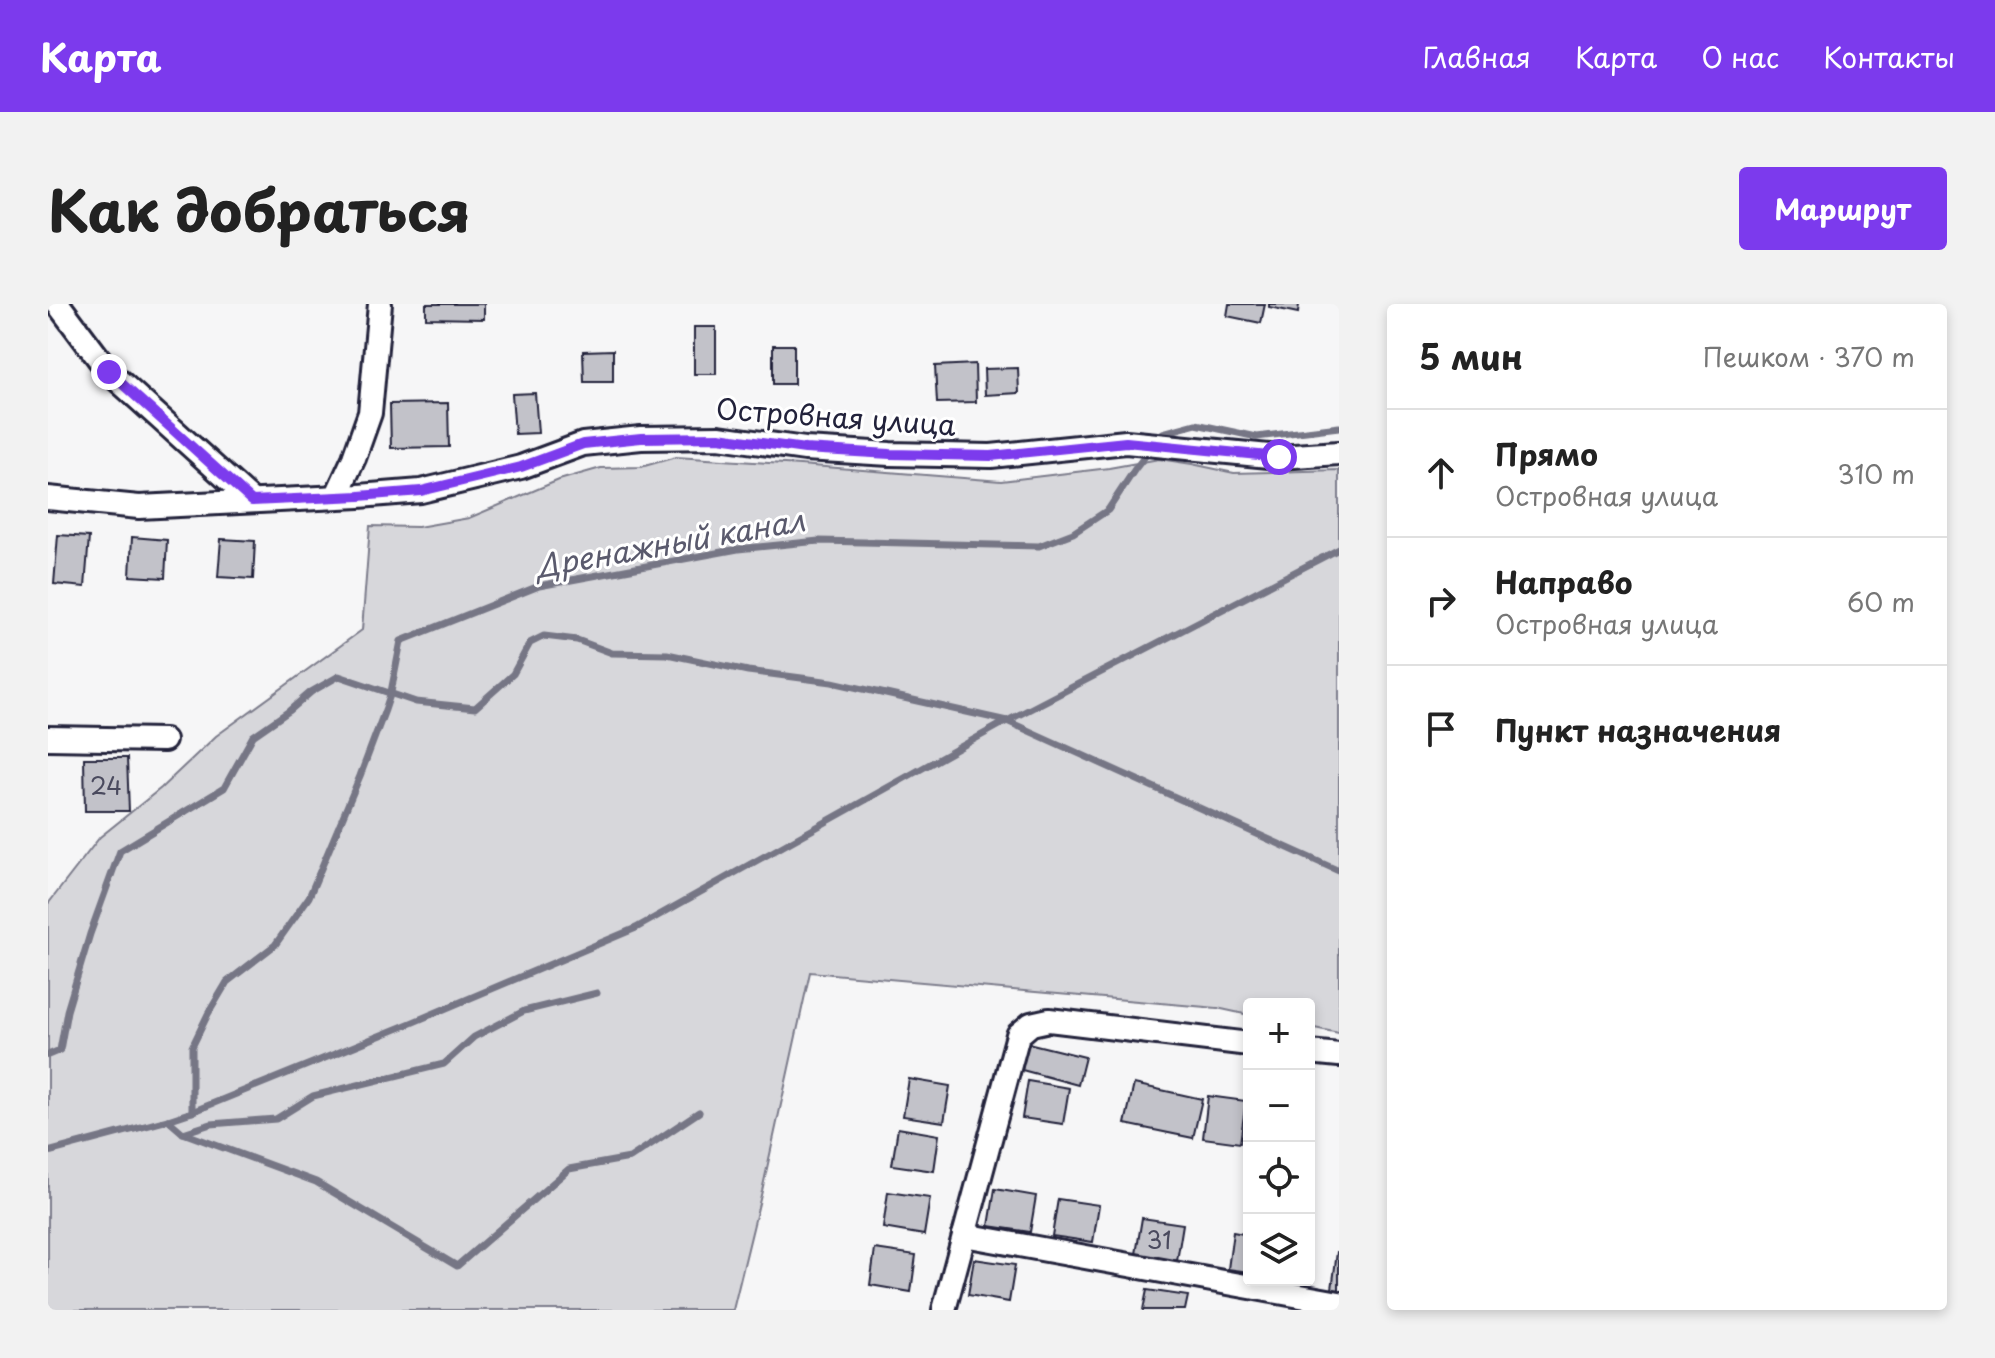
<!DOCTYPE html>
<html lang="ru">
<head>
<meta charset="utf-8">
<style>
  body { margin:0; font-family:"Playpen Sans",sans-serif; background:#f2f2f2; color:#222 }
  .controls { position:absolute; right:24px; bottom:24px; display:grid; overflow:hidden; border-radius:8px; box-shadow:0 4px 12px #0003 }
  .controls button { width:72px; height:72px; display:grid; place-items:center; padding:0; border:0; border-bottom:2px solid #e0e0e0; background:#fff; color:#222; font:40px sans-serif }
  .stop { position:absolute; width:24px; height:24px; margin:-18px; border:6px solid #7c3aed; border-radius:50%; background:#fff }
  .stop.end { background:#7c3aed; border-color:#fff; box-shadow:0 2px 8px #0008 }
  .list { margin:0; padding:0; list-style:none }
  h2 { display:flex; justify-content:space-between; align-items:center; height:104px; margin:0; padding:0 32px; font-size:34px }
  h2 small { font-size:26px; font-weight:400; color:#767676 }
  .list li { display:grid; grid-template-columns:52px 1fr auto; gap:24px; align-items:center; box-sizing:border-box; height:128px; padding:0 32px; border-top:2px solid #e0e0e0 }
  .list b { display:block; font-size:30px; white-space:nowrap }
  .list p { margin:0; font-size:26px; white-space:nowrap; color:#767676 }
  .list em { font-size:26px; font-style:normal; color:#767676 }
  .icon { flex:none; width:44px; height:44px; fill:none; stroke:currentColor; stroke-width:2; stroke-linecap:round; stroke-linejoin:round }
  .map { position:relative; flex:none; width:1291px; height:1006px; overflow:hidden; border-radius:8px }
  header { display:flex; align-items:center; gap:48px; box-sizing:border-box; height:112px; padding:0 40px; background:#7c3aed; color:#fff }
  header strong { font-size:38px }
  nav { display:flex; gap:44px; margin-inline-start:auto; font-size:28px }
  .intro { display:flex; align-items:center; justify-content:space-between; box-sizing:border-box; height:192px; padding:0 48px }
  h1 { margin:0; font-size:56px }
  .button { padding:20px 36px; border-radius:8px; background:#7c3aed; color:#fff; font-size:28px; font-weight:700 }
  main { display:flex; gap:48px; padding:0 48px }
  aside { flex:1; background:#fff; border-radius:8px; box-shadow:0 4px 12px #0003 }
  .map>svg:first-child { display:block }
  .green { fill:#d7d7db; stroke:#7c7c8b; stroke-width:2 }
  .lines { fill:none; stroke-linecap:round; stroke-linejoin:round }
  .stream { stroke:#767685; stroke-width:7 }
  .building { fill:#c2c2c9; stroke:#22223b; stroke-width:2 }
  .minor-casing { stroke:#22223b; stroke-width:28 }
  .minor { stroke:#fff; stroke-width:22 }
  .route { stroke:#7c3aed; stroke-width:10 }
  .labels { text-anchor:middle; dominant-baseline:central; stroke-width:6; stroke-linejoin:round; paint-order:stroke }
  .number-label { font-size:24px; fill:#4a4a5e }
  .street-label { font-size:28px; fill:#22223b; stroke:#fff }
  .water-label { font-size:30px; font-style:italic; fill:#5a5a6d; stroke:#fff }
</style>
</head>
<body>
<header>
<strong>Карта</strong>
<nav><a>Главная</a><a>Карта</a><a>О нас</a><a>Контакты</a></nav>
</header>
<div class="intro"><h1>Как добраться</h1><a class="button">Маршрут</a></div>
<main>
<div class="map">
<svg width="1291" height="1006" viewBox="0 0 1291 1006">
  <rect width="100%" height="100%" fill="#f6f6f7"/>
  <filter id="ink" filterUnits="userSpaceOnUse"><feTurbulence type="fractalNoise" baseFrequency=".0125" numOctaves="2"/><feDisplacementMap in="SourceGraphic" scale="16" xChannelSelector="R" yChannelSelector="G"/><feConvolveMatrix kernelMatrix="1 2 1 2 8 2 1 2 1" color-interpolation-filters="sRGB"/></filter>
  <g filter="url(#ink)">
    <!-- green -->
    <path class="green" d="M 628,153 L 752,161 L 953,177 L 1061,164 L 1111,155 L 1144,160 L 1186,169 L 1291,166 L 1291,729 L 1261,723 L 1261,700 L 1201,700 L 1201,711 L 1169,704 L 762,668 L 714,887 L 685,1006 L 0,1006 L 0,600 L 52,533 L 113,484 L 168,432 L 314,326 L 322,222 L 370,223 L 421,214 L 511,176 L 553,164 L 593,163 Z"/>
    <g class="lines">
      <!-- stream -->
      <g class="stream">
        <path d="M 0,751 L 12,746 L 19,707 L 42,630 L 72,547 L 176,484 L 205,432 L 241,407 L 263,388 L 291,372 L 368,398 L 427,404 L 465,370 L 482,339 L 496,332 L 529,336 L 564,349 L 619,350 L 700,367 L 784,378 L 959,417 L 1291,567"/>
        <path d="M 144,808 L 144,743 L 160,710 L 179,678 L 227,641 L 261,593 L 312,472 L 337,406 L 343,388 L 353,337 L 491,282 L 690,245 L 771,237 L 991,242 L 1025,229 L 1060,206 L 1087,165 L 1115,129 L 1148,120 L 1209,133 L 1291,123"/>
        <path d="M 120,816 L 135,829 L 268,878 L 409,962 L 521,865 L 582,854 L 651,808"/>
        <path d="M 135,829 L 163,820 L 228,815 L 265,792 L 396,760 L 426,733 L 476,707 L 549,689"/>
        <path d="M 0,848 L 120,816 L 144,808 L 363,719 L 588,624 L 959,417 L 1291,245"/>
      </g>
    </g>
    <!-- building -->
    <g class="building">
      <path d="M 378,0 L 436,0 L 436,15 L 378,14 Z"/>
      <path d="M 1181,0 L 1217,0 L 1213,19 L 1179,12 Z"/>
      <path d="M 1221,0 L 1251,0 L 1250,9 L 1221,3 Z"/>
      <rect x="646" y="23" width="22" height="47"/>
      <rect x="725" y="41" width="21" height="39"/>
      <path d="M 565,46 L 565,78 L 536,78 L 535,47 Z"/>
      <path d="M 927,60 L 928,98 L 889,99 L 887,62 Z"/>
      <path d="M 970,64 L 971,89 L 937,91 L 936,65 Z"/>
      <path d="M 487,89 L 490,129 L 467,130 L 464,90 Z"/>
      <path d="M 400,99 L 401,143 L 343,144 L 342,100 Z"/>
      <path d="M 10,231 L 41,233 L 37,283 L 6,280 Z"/>
      <path d="M 84,233 L 119,236 L 117,274 L 82,272 Z"/>
      <path d="M 173,235 L 207,237 L 205,275 L 170,273 Z"/>
      <path d="M 36,454 L 79,454 L 81,507 L 37,507 Z"/>
      <path d="M 980,739 L 1037,753 L 1030,781 L 974,766 Z"/>
      <path d="M 861,775 L 902,782 L 896,818 L 855,812 Z"/>
      <path d="M 980,777 L 1021,784 L 1015,820 L 974,814 Z"/>
      <path d="M 1086,780 L 1154,795 L 1145,834 L 1077,820 Z"/>
      <path d="M 1160,792 L 1198,797 L 1192,839 L 1155,834 Z"/>
      <path d="M 850,824 L 891,831 L 886,867 L 844,861 Z"/>
      <path d="M 947,885 L 988,892 L 982,928 L 941,922 Z"/>
      <path d="M 840,888 L 882,894 L 876,931 L 835,924 Z"/>
      <path d="M 1010,895 L 1051,901 L 1045,938 L 1004,932 Z"/>
      <path d="M 1094,914 L 1135,920 L 1129,957 L 1088,950 Z"/>
      <path d="M 1185,928 L 1201,931 L 1201,968 L 1180,965 Z"/>
      <path d="M 827,945 L 868,951 L 863,988 L 822,981 Z"/>
      <path d="M 1289,948 L 1291,948 L 1291,986 L 1284,985 Z"/>
      <path d="M 926,955 L 967,961 L 961,998 L 920,991 Z"/>
      <path d="M 1099,986 L 1140,992 L 1137,1006 L 1095,1006 Z"/>
    </g>
    <g class="lines">
      <defs>
        <g id="minor">
          <path d="M 10,0 L 61,68 L 204,197"/>
          <path d="M 288,193 L 306,154 L 322,109 L 332,0"/>
          <path d="M 0,194 L 91,203 L 311,192 L 373,187 L 473,163 L 535,140 L 593,134 L 671,133 L 757,145 L 842,150 L 943,152 L 1078,138 L 1231,153 L 1291,149"/>
          <path d="M 0,434 L 116,436"/>
          <path d="M 1261,748 L 1291,751"/>
          <path d="M 916,931 L 1291,999"/>
          <path d="M 896,1006 L 970,731 L 983,720 L 1001,716 L 1201,740"/>
        </g>
      </defs>
      <!-- minor casing -->
      <use href="#minor" class="minor-casing"/>
      <!-- minor -->
      <use href="#minor" class="minor"/>
    </g>
  </g>
  <g class="lines" filter="url(#ink)">
    <!-- route -->
    <path class="route" d="M 61,68 L 204,197 L 311,192 L 373,187 L 473,163 L 535,140 L 593,134 L 671,133 L 757,145 L 842,150 L 943,152 L 1078,138 L 1231,153"/>
  </g>
  <g class="labels">
    <!-- number labels -->
    <g class="number-label">
      <text x="58" y="481">24</text>
      <text x="1111" y="935">31</text>
    </g>
    <!-- street labels -->
    <g class="street-label">
      <text transform="translate(788 112) rotate(4)">Островная улица</text>
    </g>
    <!-- water labels -->
    <g class="water-label">
      <text transform="translate(622 238) rotate(-10)">Дренажный канал</text>
    </g>
  </g>
</svg>
<div class="controls">
<button>+</button>
<button>−</button>
<button><svg class="icon" aria-label="locate" viewBox="0 0 24 24"><circle cx="12" cy="12" r="6"/><path d="M12 2v4M12 18v4M2 12h4M18 12h4"/></svg></button>
<button><svg class="icon" aria-label="layers" viewBox="0 0 24 24"><path d="M12 4l9 5-9 5-9-5zM3 14l9 5 9-5"/></svg></button>
</div>
<div class="stop" style="left:1231px;top:153px"></div>
<div class="stop end" style="left:61px;top:68px"></div>
</div>
<aside>
<h2>5 мин<small>Пешком · 370 m</small></h2>
<ul class="list">
<li><svg class="icon" aria-label="ahead" viewBox="0 0 24 24"><path d="M12 20V5M6 11l6-6 6 6"/></svg><div><b>Прямо</b><p>Островная улица</p></div><em>310 m</em></li>
<li><svg class="icon" aria-label="right" viewBox="0 0 24 24"><path d="M7 20v-9h11M14 6l5 5-5 5"/></svg><div><b>Направо</b><p>Островная улица</p></div><em>60 m</em></li>
<li><svg class="icon" aria-label="arrive" viewBox="0 0 24 24"><path d="M6 21V4h12l-3 4 3 4H6"/></svg><div><b>Пункт назначения</b></div></li>
</ul>
</aside>
</main>
</body>
</html>
